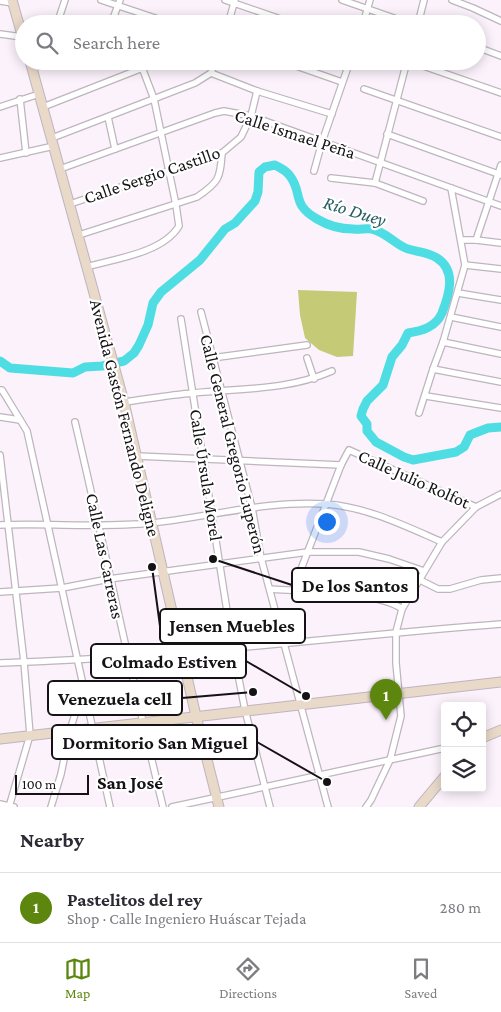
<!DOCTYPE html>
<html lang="en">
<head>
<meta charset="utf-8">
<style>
  body { margin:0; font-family:"Crimson Pro",serif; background:#f2f2f3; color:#2b2b33 }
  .controls { position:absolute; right:15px; bottom:15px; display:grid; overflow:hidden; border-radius:5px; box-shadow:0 2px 12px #0003 }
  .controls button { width:45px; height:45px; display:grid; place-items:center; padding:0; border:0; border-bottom:1px solid #e1e1e2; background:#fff; color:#2b2b33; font:25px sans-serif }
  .scale { position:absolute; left:15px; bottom:12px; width:74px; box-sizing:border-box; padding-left:5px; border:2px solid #151215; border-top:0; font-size:14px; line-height:18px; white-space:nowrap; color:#151215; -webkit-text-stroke:4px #fff; paint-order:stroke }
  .you { position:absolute; left:326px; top:521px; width:18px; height:18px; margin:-12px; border:4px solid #fff; border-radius:50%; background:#1a73e8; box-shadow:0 0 0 8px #1a73e833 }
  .badge { display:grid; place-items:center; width:32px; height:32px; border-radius:50%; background:#5d860f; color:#fff; font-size:16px; font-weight:700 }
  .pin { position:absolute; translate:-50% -41px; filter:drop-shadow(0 1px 2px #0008) }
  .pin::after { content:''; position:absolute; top:26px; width:18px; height:15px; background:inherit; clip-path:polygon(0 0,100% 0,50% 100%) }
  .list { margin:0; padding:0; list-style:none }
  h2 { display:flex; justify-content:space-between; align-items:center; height:65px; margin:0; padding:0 20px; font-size:21px }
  h2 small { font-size:16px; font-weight:400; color:#7c7c81 }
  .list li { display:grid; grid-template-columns:32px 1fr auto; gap:15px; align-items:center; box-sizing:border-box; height:70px; padding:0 20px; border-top:1px solid #e1e1e2 }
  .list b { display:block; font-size:19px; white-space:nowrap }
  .list p { margin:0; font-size:16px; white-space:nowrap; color:#7c7c81 }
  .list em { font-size:16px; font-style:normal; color:#7c7c81 }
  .icon { flex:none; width:28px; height:28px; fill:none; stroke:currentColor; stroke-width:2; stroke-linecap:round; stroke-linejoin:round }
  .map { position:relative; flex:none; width:501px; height:807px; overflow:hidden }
  .search { position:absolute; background:#fff; box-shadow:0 2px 12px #0003; left:15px; right:15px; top:15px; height:55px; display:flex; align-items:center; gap:12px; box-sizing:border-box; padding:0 18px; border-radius:28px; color:#7c7c81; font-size:19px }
  .sheet { height:135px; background:#fff }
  nav { display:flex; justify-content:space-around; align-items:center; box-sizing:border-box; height:70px; border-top:1px solid #e1e1e2; background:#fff; font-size:14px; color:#7c7c81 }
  nav a { display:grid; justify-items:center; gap:2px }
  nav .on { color:#5d860f }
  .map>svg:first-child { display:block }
  .green { fill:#c4ca76 }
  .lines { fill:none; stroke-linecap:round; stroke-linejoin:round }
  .river { stroke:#4fdde4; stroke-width:9 }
  .street-casing { stroke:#beb5bd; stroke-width:8 }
  .secondary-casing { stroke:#beb5bd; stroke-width:11 }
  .street { stroke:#fff; stroke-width:5.5 }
  .secondary { stroke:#e8d9c9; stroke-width:9 }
  .labels { text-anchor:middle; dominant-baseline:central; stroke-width:4.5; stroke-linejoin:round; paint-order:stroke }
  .street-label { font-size:18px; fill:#151215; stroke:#fff }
  .water-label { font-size:19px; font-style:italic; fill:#245e61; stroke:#fff }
  .neighbourhood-label { font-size:19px; font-weight:bold; fill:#151215; stroke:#fff }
  .leader { fill:none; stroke:#151215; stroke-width:2 }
  .callout-dot { fill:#151215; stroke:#fff; stroke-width:2 }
  .callout { fill:#fff; stroke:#151215; stroke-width:2 }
  .callout-label { font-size:19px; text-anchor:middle; font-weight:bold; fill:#151215 }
</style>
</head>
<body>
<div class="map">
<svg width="501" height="807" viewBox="0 0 501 807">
  <rect width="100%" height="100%" fill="#fbf2fb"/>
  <!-- green -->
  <path class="green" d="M 298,290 L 357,292 L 353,356 L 337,357 L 319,350 L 305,338 L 300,315 Z"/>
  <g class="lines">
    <!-- river -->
    <path class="river" d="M 0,361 L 10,368 L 73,373 L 85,367 L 102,366 L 124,361 L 134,353 L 139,345 L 148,325 L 153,303 L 161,292 L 200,260 L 225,229 L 235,223 L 255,201 L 258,192 L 259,172 L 265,167 L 275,165 C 280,168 286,170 290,176 C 303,193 291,204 317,219 C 327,225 341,229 353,229 C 359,230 366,228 372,229 C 386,232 397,246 408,249 C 418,252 428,252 437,258 C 457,271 449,295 442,313 C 436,327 422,331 408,333 L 402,345 L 392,357 L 383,385 L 367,401 L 363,409 L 361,416 L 367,424 L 367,431 L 376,442 L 404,457 L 413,460 L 456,452 L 464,447 L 470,435 L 475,433 L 488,428 L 501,427"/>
    <defs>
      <g id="street">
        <path d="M 101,0 L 173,24"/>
        <path d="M 225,0 L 295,24"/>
        <path d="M 342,0 L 411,24"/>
        <path d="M 452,0 L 473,8 L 501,21"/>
        <path d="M 0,1 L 13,3"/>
        <path d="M 57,24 L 65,0"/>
        <path d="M 111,24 L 120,0"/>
        <path d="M 228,24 L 235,0"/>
        <path d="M 363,24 L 370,0"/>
        <path d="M 418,24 L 424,0"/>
        <path d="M 0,34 L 22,37"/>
        <path d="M 477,47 L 501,56"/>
        <path d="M 282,61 L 342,82"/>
        <path d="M 409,61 L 501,93"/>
        <path d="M 32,68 L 58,61"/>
        <path d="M 211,73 L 257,91 L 332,114"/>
        <path d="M 364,89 L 501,137"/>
        <path d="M 20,99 L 26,153"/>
        <path d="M 0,107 L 39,94"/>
        <path d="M 43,107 L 140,69 L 143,70 L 154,99 L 176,205 L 179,226 C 163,253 114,259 86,267"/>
        <path d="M 108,117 L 115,149"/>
        <path d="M 387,134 L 501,175"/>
        <path d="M 52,138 L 195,83 L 211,73 L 215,61"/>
        <path d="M 0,158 L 54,146"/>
        <path d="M 60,169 L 215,113 L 224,111 L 251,116 L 501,206"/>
        <path d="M 314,171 L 322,142 L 350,61"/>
        <path d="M 331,178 L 375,183 L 423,201"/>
        <path d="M 375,183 L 407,61"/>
        <path d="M 70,204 L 222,153 L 241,137 L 251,116 L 257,91"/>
        <path d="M 79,235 L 197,197 C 219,182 220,179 222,153"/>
        <path d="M 462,240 L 476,240 L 501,243"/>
        <path d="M 476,240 L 501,165"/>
        <path d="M 465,265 L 501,269"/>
        <path d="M 458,293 L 501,300"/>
        <path d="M 201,312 L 252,508 L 261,558 L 328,807"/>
        <path d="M 451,317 L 501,327"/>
        <path d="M 181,319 L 233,649 L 245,710 L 270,807"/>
        <path d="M 443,342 L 501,354"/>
        <path d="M 212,358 L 307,345"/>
        <path d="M 307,358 L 314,379"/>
        <path d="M 433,369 L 501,382"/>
        <path d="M 0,390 L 2,390 L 27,431 L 110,807"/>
        <path d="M 426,396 L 501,408"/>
        <path d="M 124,402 C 147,399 170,395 193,393 C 241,388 286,391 332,371"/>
        <path d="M 419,413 L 433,369 L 443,342 L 465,265 L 451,188"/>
        <path d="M 0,417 L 20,420"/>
        <path d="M 75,422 C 105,550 132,679 163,807"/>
        <path d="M 0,455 L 24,662 L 30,735 L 9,807"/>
        <path d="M 137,456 L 341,465"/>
        <path d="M 0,525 C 51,523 102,528 152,523 C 209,517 269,500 326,504 C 367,507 405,526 442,542"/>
        <path d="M 420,580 L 438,589 L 450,589 L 481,580 L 501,578"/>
        <path d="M 270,589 C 299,591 380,592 402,609"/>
        <path d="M 293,590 L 341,465 L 349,450 L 476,507"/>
        <path d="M 0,592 L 62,588 L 109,579 L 308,552 L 359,552 L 389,559 L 424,571"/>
        <path d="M 0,663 C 168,658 334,637 501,624"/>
        <path d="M 0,804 L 14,807"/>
        <path d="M 51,807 L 61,774 L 70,730 L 83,689"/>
        <path d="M 172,807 L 445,748"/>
        <path d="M 366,807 L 371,800 L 390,760 L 401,716 L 396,663 L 396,632 L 402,609 L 442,542 L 476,507 L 501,494"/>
      </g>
      <g id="secondary">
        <path d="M 12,0 L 24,42"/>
        <path d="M 30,61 L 124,402 L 196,716 L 219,807"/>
        <path d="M 482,738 L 501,730"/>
        <path d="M 0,739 L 501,682"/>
        <path d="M 419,807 L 445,776"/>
      </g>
    </defs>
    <!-- street casing -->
    <use href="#street" class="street-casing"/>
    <!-- secondary casing -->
    <use href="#secondary" class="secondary-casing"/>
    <!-- street -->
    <use href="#street" class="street"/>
    <!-- secondary -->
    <use href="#secondary" class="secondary"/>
  </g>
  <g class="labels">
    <!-- street labels -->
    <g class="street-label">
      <text transform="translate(295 134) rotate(18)">Calle Ismael Peña</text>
      <text transform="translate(152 175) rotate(-19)">Calle Sergio Castillo</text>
      <text transform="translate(125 418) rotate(76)">Avenida Gastón Fernando Deligne</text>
      <text transform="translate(233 444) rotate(76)">Calle General Gregorio Luperón</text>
      <text transform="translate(206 475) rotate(81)">Calle Úrsula Morel</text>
      <text transform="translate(414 479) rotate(24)">Calle Julio Rolfot</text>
      <text transform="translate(105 556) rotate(78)">Calle Las Carreras</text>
    </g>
    <!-- water labels -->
    <g class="water-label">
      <text transform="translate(355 211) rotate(17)">Río Duey</text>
    </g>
    <!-- neighbourhood labels -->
    <g class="neighbourhood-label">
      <text x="130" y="782">San José</text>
    </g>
  </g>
  <!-- callouts -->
  <path class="leader" d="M213 559L292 585M152 567L160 626M306 696L246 661M253 692L182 698M327 782L257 742"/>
  <g class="callout-dot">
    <circle cx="213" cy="559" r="5"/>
    <circle cx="152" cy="567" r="5"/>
    <circle cx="306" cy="696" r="5"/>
    <circle cx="253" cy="692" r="5"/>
    <circle cx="327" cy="782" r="5"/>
  </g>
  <g class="callout">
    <rect x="292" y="568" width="126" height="34" rx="5"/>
    <rect x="160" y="609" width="145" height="34" rx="5"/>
    <rect x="91" y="644" width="155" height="34" rx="5"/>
    <rect x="48" y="681" width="134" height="34" rx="5"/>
    <rect x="52" y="725" width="205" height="34" rx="5"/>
  </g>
  <g class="callout-label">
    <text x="355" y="592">De los Santos</text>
    <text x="232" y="632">Jensen Muebles</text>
    <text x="169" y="668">Colmado Estiven</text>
    <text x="115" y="705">Venezuela cell</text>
    <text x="155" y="749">Dormitorio San Miguel</text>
  </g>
</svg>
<div class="controls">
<button><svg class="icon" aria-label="locate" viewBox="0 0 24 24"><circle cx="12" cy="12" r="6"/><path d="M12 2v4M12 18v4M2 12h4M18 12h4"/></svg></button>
<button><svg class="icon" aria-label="layers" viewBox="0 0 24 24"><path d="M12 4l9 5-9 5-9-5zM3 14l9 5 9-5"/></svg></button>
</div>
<div class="scale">100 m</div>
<div class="you"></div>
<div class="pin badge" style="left:386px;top:720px">1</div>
<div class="search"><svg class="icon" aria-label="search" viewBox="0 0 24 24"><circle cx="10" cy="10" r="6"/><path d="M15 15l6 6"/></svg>Search here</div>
</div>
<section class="sheet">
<h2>Nearby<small></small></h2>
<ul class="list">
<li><span class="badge">1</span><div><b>Pastelitos del rey</b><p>Shop · Calle Ingeniero Huáscar Tejada</p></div><em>280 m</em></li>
</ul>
</section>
<nav>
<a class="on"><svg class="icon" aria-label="map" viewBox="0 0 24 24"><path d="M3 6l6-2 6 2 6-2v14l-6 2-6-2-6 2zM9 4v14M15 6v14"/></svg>Map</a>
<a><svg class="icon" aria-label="directions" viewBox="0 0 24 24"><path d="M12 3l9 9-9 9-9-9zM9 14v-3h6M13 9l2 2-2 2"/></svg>Directions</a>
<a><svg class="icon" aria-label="saved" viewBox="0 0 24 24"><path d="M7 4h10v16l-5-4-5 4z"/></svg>Saved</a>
</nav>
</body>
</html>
